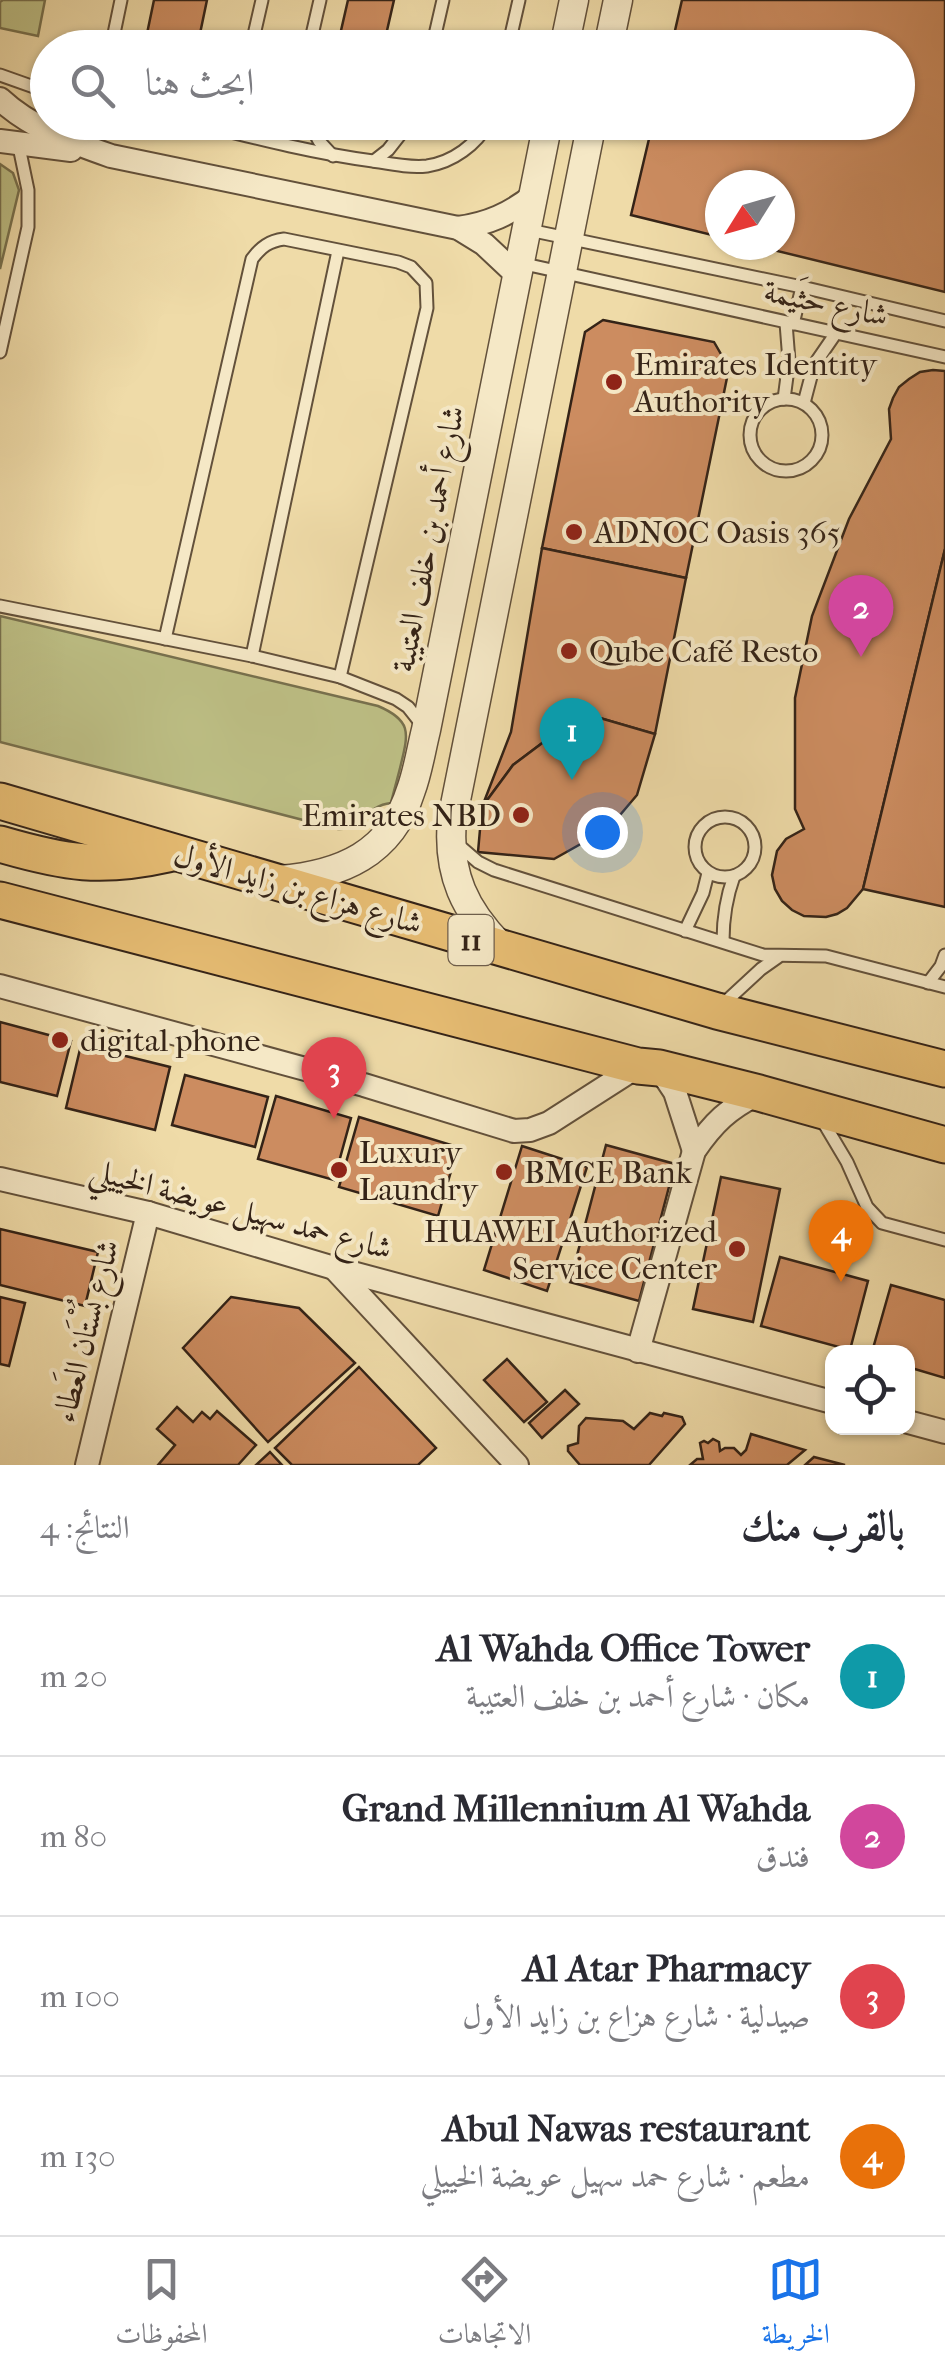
<!DOCTYPE html>
<html lang="ar">
<head>
<meta charset="utf-8">
<style>
  body { margin:0; font-family:"IM FELL French Canon",Amiri,serif; background:#f7f7f7; color:#2b2b33; direction:rtl }
  .controls { position:absolute; right:30px; bottom:30px; display:grid; overflow:hidden; border-radius:20px; box-shadow:0 2px 8px #0004 }
  .controls button { width:90px; height:90px; display:grid; place-items:center; padding:0; border:0; border-bottom:2px solid #e1e1e2; background:#fff; color:#2b2b33; font:50px sans-serif }
  .compass { position:absolute; left:705px; top:170px; width:90px; height:90px; border-radius:50%; background:#fff; box-shadow:0 2px 8px #0004; rotate:233deg }
  .you { position:absolute; left:602px; top:832px; width:35px; height:35px; margin:-25px; border:8px solid #fff; border-radius:50%; background:#1a73e8; box-shadow:0 0 0 15px #1a73e833 }
  .badge { display:grid; place-items:center; width:65px; height:65px; border-radius:50%; background:#1a73e8; color:#fff; font-size:32px; font-weight:700 }
  .pin { position:absolute; translate:-50% -82px; filter:drop-shadow(0 2px 5px #0008) }
  .pin::after { content:''; position:absolute; top:52px; width:35px; height:30px; background:inherit; clip-path:polygon(0 0,100% 0,50% 100%) }
  .list { margin:0; padding:0; list-style:none }
  h2 { display:flex; justify-content:space-between; align-items:center; height:130px; margin:0; padding:0 40px; font-size:42px }
  h2 small { font-size:32px; font-weight:400; color:#7c7c81 }
  .list li { display:grid; grid-template-columns:65px 1fr auto; gap:30px; align-items:center; box-sizing:border-box; height:160px; padding:0 40px; border-top:2px solid #e1e1e2 }
  .list b { display:block; font-size:38px; white-space:nowrap }
  .list p { margin:0; font-size:32px; white-space:nowrap; color:#7c7c81 }
  .list em { font-size:32px; font-style:normal; color:#7c7c81 }
  .icon { flex:none; width:55px; height:55px; fill:none; stroke:currentColor; stroke-width:2; stroke-linecap:round; stroke-linejoin:round }
  .map { position:relative; flex:none; width:945px; height:1465px; overflow:hidden; direction:ltr }
  .search { position:absolute; background:#fff; box-shadow:0 2px 8px #0004; left:30px; right:30px; top:30px; height:110px; display:flex; align-items:center; gap:25px; box-sizing:border-box; padding:0 35px; border-radius:55px; color:#7c7c81; font-size:38px }
  .sheet { height:770px; background:#fff }
  nav { display:flex; justify-content:space-around; align-items:center; box-sizing:border-box; height:140px; border-top:2px solid #e1e1e2; background:#fff; font-size:28px; color:#7c7c81 }
  nav a { display:grid; justify-items:center; gap:5px }
  nav .on { color:#1a73e8 }
  .map>svg:first-child { display:block }
  .green { fill:#bdbf85; stroke:#78714e; stroke-width:2.5 }
  .building { fill:#cc8c60; stroke:#342317; stroke-width:2.5 }
  .lines { fill:none; stroke-linecap:round; stroke-linejoin:round }
  .service-casing { stroke:#63513b; stroke-width:15 }
  .minor-casing { stroke:#63513b; stroke-width:26 }
  .tertiary-casing { stroke:#63513b; stroke-width:31 }
  .primary-casing { stroke:#342317; stroke-width:39 }
  .service { stroke:#f5e8c6; stroke-width:11 }
  .minor { stroke:#f5e8c6; stroke-width:22 }
  .tertiary { stroke:#f5e8c6; stroke-width:28 }
  .primary { stroke:#e8be74; stroke-width:35 }
  .poi-dot { fill:#8f2418; stroke:#f5e8c6; stroke-width:4 }
  .labels { text-anchor:middle; dominant-baseline:central; stroke-width:8; stroke-linejoin:round; paint-order:stroke }
  .shield { fill:#f5e8c6; stroke:#6e5e4c; stroke-width:2.5 }
  .shield-label { font-size:30px; font-weight:bold; fill:#342317 }
  .street-label { font-size:32px; fill:#342317; stroke:#f5e8c6 }
  .poi-label { font-size:32px; fill:#342317; stroke:#f5e8c6; text-anchor:start }
</style>
</head>
<body>
<div class="map">
<svg width="945" height="1465" viewBox="0 0 945 1465">
  <rect width="100%" height="100%" fill="#efdba8"/>
  <filter id="stains"><feTurbulence type="fractalNoise" baseFrequency=".002" numOctaves="4"/><feColorMatrix values="0 0 0 0 .2 0 0 0 0 .09 0 0 0 0 .02 0 0 0 .5 -.17"/></filter>
  <radialGradient id="worn" r=".72"><stop offset=".6" stop-color="#630" stop-opacity="0"/><stop offset="1" stop-color="#630" stop-opacity=".3"/></radialGradient>
  <!-- green -->
  <g class="green">
    <path d="M 3,0 L 45,0 L 38,36 L 0,28 L 0,2 Z"/>
    <path d="M 0,164 L 13,173 L 19,190 L 0,269 Z"/>
    <path d="M 0,616 L 378,706 C 411,720 409,732 401,764 C 398,777 394,790 391,803 C 364,806 363,830 338,829 L 0,742 Z"/>
  </g>
  <!-- building -->
  <g class="building">
    <path d="M 154,0 L 207,0 L 197,48 L 144,48 Z"/>
    <path d="M 348,0 L 394,0 L 383,48 L 337,48 Z"/>
    <path d="M 682,0 L 945,0 L 945,292 L 753,245 L 780,245 L 780,185 L 720,185 L 720,237 L 631,215 L 653,122 L 898,122 L 898,48 L 671,48 Z"/>
    <path d="M 603,320 L 714,342 L 729,368 L 686,578 L 542,548 L 585,332 Z"/>
    <path d="M 933,370 L 945,371 L 945,549 L 863,889 L 847,908 L 837,914 L 826,917 L 804,916 L 792,910 L 782,901 L 775,889 L 772,875 L 777,851 L 786,839 L 804,829 L 795,809 L 795,698 L 812,616 L 849,519 L 891,439 L 889,409 L 893,398 L 899,387 L 909,379 L 920,372 Z"/>
    <path d="M 542,548 L 686,578 L 655,734 L 600,718 L 561,729 L 513,765 L 482,807 L 511,732 Z"/>
    <path d="M 945,549 L 945,907 L 863,889 Z"/>
    <path d="M 600,718 L 655,734 L 637,795 L 609,828 L 554,859 L 478,852 L 482,807 L 513,765 L 561,729 Z"/>
    <path d="M 0,1022 L 71,1041 L 57,1096 L 0,1082 Z"/>
    <path d="M 81,1045 L 170,1067 L 155,1130 L 66,1108 Z"/>
    <path d="M 185,1075 L 268,1097 L 255,1147 L 172,1125 Z"/>
    <path d="M 276,1096 L 351,1118 L 334,1180 L 258,1159 Z"/>
    <path d="M 359,1117 L 458,1147 L 438,1216 L 339,1187 Z"/>
    <path d="M 606,1145 L 675,1164 L 639,1301 L 570,1282 Z"/>
    <path d="M 522,1146 L 587,1167 L 547,1291 L 484,1270 Z"/>
    <path d="M 721,1177 L 780,1189 L 753,1322 L 693,1309 Z"/>
    <path d="M 0,1229 L 98,1252 L 85,1306 L 0,1285 Z"/>
    <path d="M 780,1257 L 868,1281 L 850,1350 L 761,1326 Z"/>
    <path d="M 891,1285 L 945,1300 L 945,1378 L 908,1367 L 908,1352 L 872,1352 Z"/>
    <path d="M 0,1297 L 25,1303 L 9,1366 L 0,1364 Z"/>
    <path d="M 231,1297 L 299,1308 L 355,1363 L 268,1442 L 183,1348 Z"/>
    <path d="M 507,1359 L 547,1402 L 524,1422 L 484,1380 Z"/>
    <path d="M 359,1367 L 436,1448 L 418,1465 L 292,1465 L 275,1448 Z"/>
    <path d="M 565,1390 L 579,1404 L 542,1438 L 529,1423 Z"/>
    <path d="M 177,1407 L 193,1422 L 202,1412 L 210,1419 L 217,1411 L 256,1445 L 238,1465 L 158,1465 L 175,1445 L 157,1429 Z"/>
    <path d="M 650,1413 L 662,1416 L 664,1413 L 682,1417 L 685,1424 L 649,1465 L 580,1465 L 568,1451 L 568,1446 L 578,1443 L 579,1426 L 586,1418 L 623,1421 L 634,1429 Z"/>
    <path d="M 751,1434 L 805,1450 L 787,1465 L 690,1465 L 697,1459 L 703,1459 L 700,1443 L 704,1441 L 708,1443 L 713,1439 L 719,1442 L 720,1451 L 725,1448 L 734,1448 L 741,1455 L 746,1450 Z"/>
    <path d="M 270,1452 L 282,1465 L 256,1465 Z"/>
    <path d="M 814,1457 L 845,1465 L 805,1465 Z"/>
  </g>
  <g class="lines">
    <defs>
      <g id="service">
        <path d="M 111,48 L 121,0"/>
        <path d="M 251,48 L 262,0"/>
        <path d="M 309,48 L 320,0"/>
        <path d="M 432,48 L 443,0"/>
        <path d="M 508,48 L 519,0"/>
        <path d="M 0,75 L 48,92"/>
        <path d="M 191,122 C 251,137 312,153 373,161 C 391,164 410,168 427,166 C 453,162 476,145 489,122"/>
        <path d="M 309,122 L 319,141 L 333,156"/>
        <path d="M 374,161 L 388,150 L 410,122"/>
        <path d="M 529,230 L 802,287 L 945,321"/>
        <path d="M 520,263 L 945,357"/>
        <path d="M 793,324 L 802,287"/>
        <path d="M 0,352 L 28,227 L 28,190 L 18,142"/>
        <path d="M 784,399 L 789,361 L 786,323"/>
        <circle cx="786" cy="435" r="36"/>
        <path d="M 804,403 L 814,365 L 836,333"/>
        <path d="M 0,606 L 252,656 L 340,677 L 396,699 L 408,707 L 423,726"/>
        <path d="M 165,639 L 252,259 C 261,247 269,241 284,239 L 398,262 L 411,267 L 426,283 L 427,308 L 340,677"/>
        <path d="M 252,656 L 338,251"/>
        <circle cx="725" cy="847" r="30"/>
        <path d="M 456,843 L 478,862 L 494,870 L 763,955 L 826,956 L 945,987"/>
        <path d="M 685,931 L 703,893 L 708,873"/>
        <path d="M 723,941 C 723,917 726,898 734,876"/>
        <path d="M 928,983 L 941,966 L 945,955"/>
        <path d="M 721,1006 L 761,969 L 778,957"/>
        <path d="M 822,1120 L 847,1162 L 867,1207 L 882,1223 L 945,1240"/>
      </g>
      <g id="minor">
        <path d="M 0,99 C 31,128 71,142 111,156 L 458,228 L 484,244 L 517,275"/>
        <path d="M 0,141 L 71,150"/>
        <path d="M 458,228 C 488,224 510,214 534,195"/>
        <path d="M 0,986 L 364,1085 L 514,1131 L 530,1130 L 549,1123 L 638,1066"/>
        <path d="M 659,1068 L 675,1092 L 694,1151"/>
        <path d="M 0,1179 L 148,1213 L 334,1268 L 832,1402"/>
        <path d="M 334,1268 L 517,1465"/>
        <path d="M 638,1351 L 694,1151 C 714,1122 728,1109 759,1093"/>
        <path d="M 908,1422 L 945,1432"/>
        <path d="M 87,1465 L 148,1213"/>
      </g>
      <g id="tertiary">
        <path d="M 564,48 L 574,0"/>
        <path d="M 608,48 L 618,0"/>
        <path d="M 279,880 C 341,875 391,854 411,790 C 418,771 421,750 426,730 L 548,122"/>
        <path d="M 502,948 C 465,911 447,874 452,820 L 592,122"/>
      </g>
      <g id="primary">
        <path d="M 0,801 L 717,1011 L 945,1069"/>
        <path d="M 0,844 C 65,863 101,869 168,854"/>
        <path d="M 0,900 L 638,1066 L 659,1068 L 759,1093 L 945,1145"/>
      </g>
    </defs>
    <!-- service casing -->
    <use href="#service" class="service-casing"/>
    <!-- minor casing -->
    <use href="#minor" class="minor-casing"/>
    <!-- tertiary casing -->
    <use href="#tertiary" class="tertiary-casing"/>
    <!-- primary casing -->
    <use href="#primary" class="primary-casing"/>
    <!-- service -->
    <use href="#service" class="service"/>
    <!-- minor -->
    <use href="#minor" class="minor"/>
    <!-- tertiary -->
    <use href="#tertiary" class="tertiary"/>
    <!-- primary -->
    <use href="#primary" class="primary"/>
  </g>
  <!-- markers -->
  <g class="poi-dot">
    <circle cx="614" cy="382" r="10"/>
    <circle cx="574" cy="532" r="10"/>
    <circle cx="569" cy="651" r="10"/>
    <circle cx="521" cy="815" r="10"/>
    <circle cx="60" cy="1040" r="10"/>
    <circle cx="339" cy="1170" r="10"/>
    <circle cx="504" cy="1172" r="10"/>
    <circle cx="737" cy="1249" r="10"/>
  </g>
  <g class="labels">
    <!-- shield labels -->
    <rect class="shield" x="448.5" y="915" width="45" height="50" rx="8"/>
    <g class="shield-label">
      <text x="471" y="940">11</text>
    </g>
    <!-- street labels -->
    <g class="street-label">
      <text transform="translate(826 303) rotate(12)">شارع حثَيمة</text>
      <text transform="translate(428 539) rotate(-79)">شارع أحمد بن خلف العتيبة</text>
      <text transform="translate(298 889) rotate(16)">شارع هزاع بن زايد الأول</text>
      <text transform="translate(241 1209) rotate(15)">شارع حمد سهيل عويضة الخييلي</text>
      <text transform="translate(86 1331) rotate(-76)">شارع بُسْتَان العَطاء</text>
    </g>
    <!-- poi labels -->
    <g class="poi-label">
      <text x="634" y="364">Emirates Identity<tspan x="634" dy="37">Authority</tspan></text>
      <text x="594" y="532">ADNOC Oasis 365</text>
      <text x="589" y="651">Qube Café Resto</text>
      <text x="501" y="815" text-anchor="end">Emirates NBD</text>
      <text x="80" y="1040">digital phone</text>
      <text x="359" y="1152">Luxury<tspan x="359" dy="37">Laundry</tspan></text>
      <text x="524" y="1172">BMCE Bank</text>
      <text x="717" y="1231" text-anchor="end">HUAWEI Authorized<tspan x="717" dy="37">Service Center</tspan></text>
    </g>
  </g>
  <rect width="100%" height="100%" filter="url(#stains)"/>
  <rect width="100%" height="100%" fill="url(#worn)"/>
</svg>
<div class="controls">
<button><svg class="icon" aria-label="locate" viewBox="0 0 24 24"><circle cx="12" cy="12" r="6"/><path d="M12 2v4M12 18v4M2 12h4M18 12h4"/></svg></button>
</div>
<svg class="compass" viewBox="-18 -18 36 36"><path d="M0-13l5 13h-10z" fill="#e53935"/><path d="M0 13l5-13h-10z" fill="#7c7c81"/></svg>
<div class="you"></div>
<div class="pin badge" style="left:572px;top:780px;background:#0f9aa8">1</div>
<div class="pin badge" style="left:861px;top:657px;background:#d1479c">2</div>
<div class="pin badge" style="left:334px;top:1119px;background:#e0444e">3</div>
<div class="pin badge" style="left:841px;top:1282px;background:#e8710a">4</div>
<div class="search"><svg class="icon" aria-label="search" viewBox="0 0 24 24"><circle cx="10" cy="10" r="6"/><path d="M15 15l6 6"/></svg>ابحث هنا</div>
</div>
<section class="sheet">
<h2>بالقرب منك<small>النتائج: 4</small></h2>
<ul class="list">
<li><span class="badge" style="background:#0f9aa8">1</span><div><b>Al Wahda Office Tower</b><p>مكان · شارع أحمد بن خلف العتيبة</p></div><em>20 m</em></li>
<li><span class="badge" style="background:#d1479c">2</span><div><b>Grand Millennium Al Wahda</b><p>فندق</p></div><em>80 m</em></li>
<li><span class="badge" style="background:#e0444e">3</span><div><b>Al Atar Pharmacy</b><p>صيدلية · شارع هزاع بن زايد الأول</p></div><em>100 m</em></li>
<li><span class="badge" style="background:#e8710a">4</span><div><b>Abul Nawas restaurant</b><p>مطعم · شارع حمد سهيل عويضة الخييلي</p></div><em>130 m</em></li>
</ul>
</section>
<nav>
<a class="on"><svg class="icon" aria-label="map" viewBox="0 0 24 24"><path d="M3 6l6-2 6 2 6-2v14l-6 2-6-2-6 2zM9 4v14M15 6v14"/></svg>الخريطة</a>
<a><svg class="icon" aria-label="directions" viewBox="0 0 24 24"><path d="M12 3l9 9-9 9-9-9zM9 14v-3h6M13 9l2 2-2 2"/></svg>الاتجاهات</a>
<a><svg class="icon" aria-label="saved" viewBox="0 0 24 24"><path d="M7 4h10v16l-5-4-5 4z"/></svg>المحفوظات</a>
</nav>
</body>
</html>
